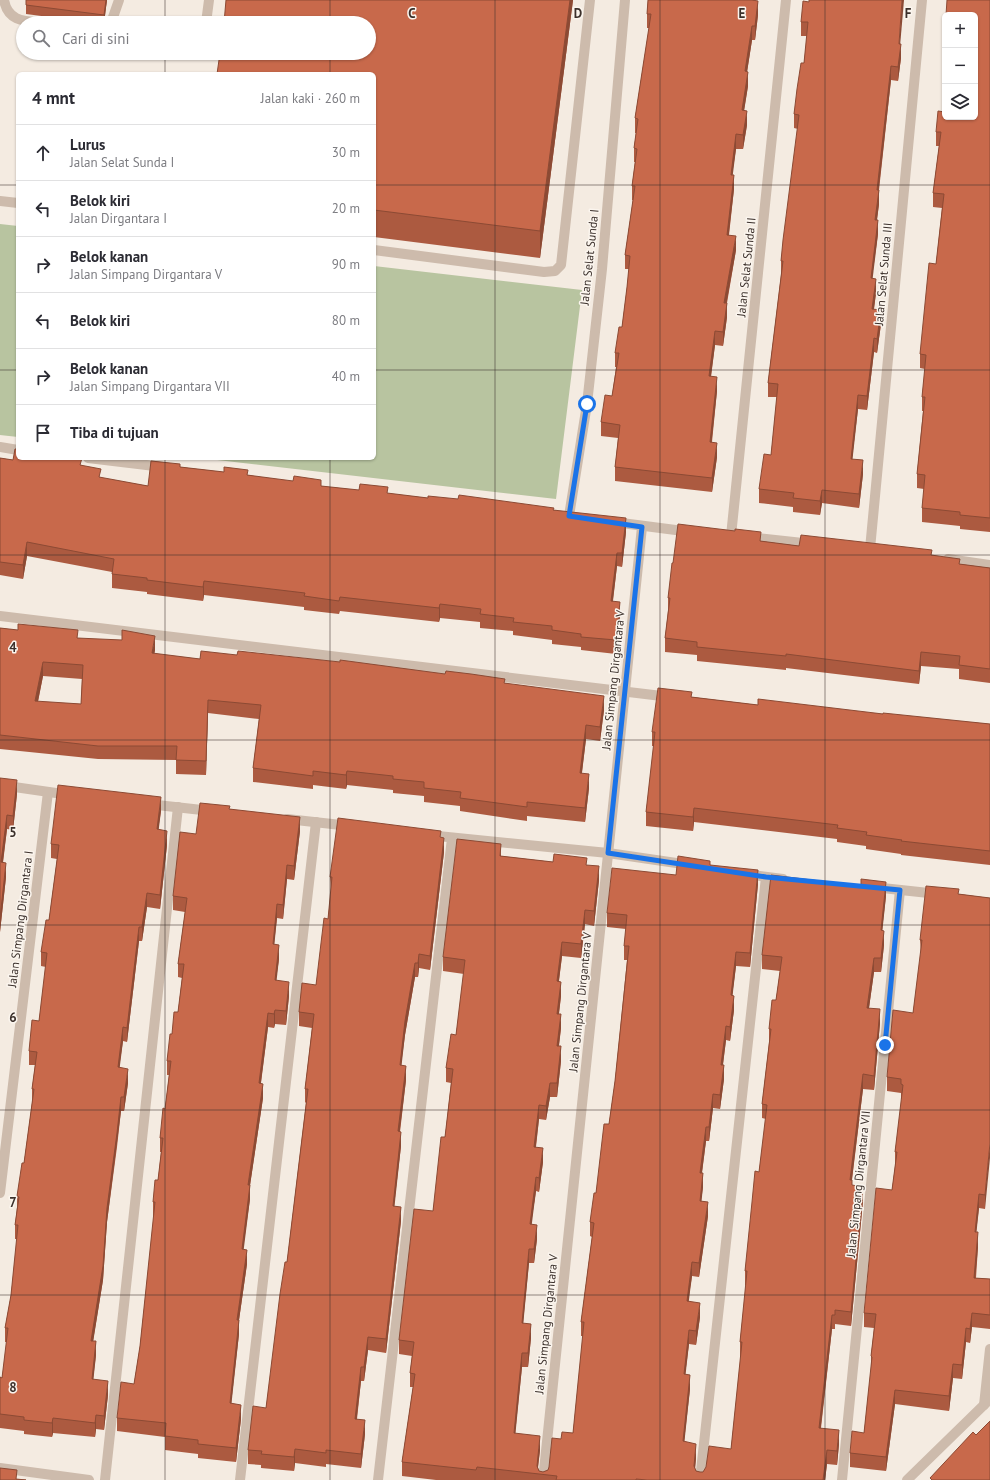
<!DOCTYPE html>
<html lang="id">
<head>
<meta charset="utf-8">
<style>
  body { margin:0; font-family:"PT Sans",sans-serif; background:#f2f2f3; color:#2b2b33 }
  .controls { position:absolute; right:12px; top:12px; display:grid; overflow:hidden; border-radius:6px; box-shadow:0 1px 3px #0004 }
  .controls button { width:36px; height:36px; display:grid; place-items:center; padding:0; border:0; border-bottom:1px solid #e1e1e2; background:#fff; color:#2b2b33; font:20px sans-serif }
  .stop { position:absolute; width:12px; height:12px; margin:-9px; border:3px solid #1a73e8; border-radius:50%; background:#fff }
  .stop.end { background:#1a73e8; border-color:#fff; box-shadow:0 1px 4px #0008 }
  .list { margin:0; padding:0; list-style:none }
  h2 { display:flex; justify-content:space-between; align-items:center; height:52px; margin:0; padding:0 16px; font-size:17px }
  h2 small { font-size:13px; font-weight:400; color:#7c7c81 }
  .list li { display:grid; grid-template-columns:26px 1fr auto; gap:12px; align-items:center; box-sizing:border-box; height:56px; padding:0 16px; border-top:1px solid #e1e1e2 }
  .list b { display:block; font-size:15px; white-space:nowrap }
  .list p { margin:0; font-size:13px; white-space:nowrap; color:#7c7c81 }
  .list em { font-size:13px; font-style:normal; color:#7c7c81 }
  .icon { flex:none; width:22px; height:22px; fill:none; stroke:currentColor; stroke-width:2; stroke-linecap:round; stroke-linejoin:round }
  .map { position:relative; flex:none; width:990px; height:1480px; overflow:hidden }
  .search { position:absolute; background:#fff; box-shadow:0 1px 3px #0004; left:16px; top:16px; width:360px; height:44px; display:flex; align-items:center; gap:10px; box-sizing:border-box; padding:0 14px; border-radius:22px; color:#7c7c81; font-size:15px }
  .panel { position:absolute; background:#fff; box-shadow:0 1px 3px #0004; left:16px; top:72px; width:360px; height:388px; border-radius:6px }
  .map>svg:first-child { display:block }
  .green { fill:#b8c4a0 }
  .lines { fill:none; stroke-linecap:round; stroke-linejoin:round }
  .minor { stroke:#cdbbac; stroke-width:10 }
  .wall { fill:#ac5a40; fill-rule:evenodd }
  .shaded-wall { fill:#8c4a34 }
  .building { fill:#c8694b; stroke:#8c4a34; fill-rule:evenodd }
  .route { stroke:#1a73e8; stroke-width:5 }
  .grid { fill:none; stroke:#3b302b; stroke-width:1; stroke-opacity:0.55 }
  .labels { text-anchor:middle; dominant-baseline:central; stroke-width:3; stroke-linejoin:round; paint-order:stroke }
  .street-label { font-size:12px; fill:#3b302b; stroke:#fbf5ee }
  .grid-label { font-size:13px; text-anchor:middle; font-weight:bold; fill:#3b302b; stroke:#fbf5ee; stroke-width:3; stroke-linejoin:round; paint-order:stroke }
</style>
</head>
<body>
<div class="map">
<svg width="990" height="1480" viewBox="0 0 990 1480">
  <rect width="100%" height="100%" fill="#f4ebe1"/>
  <!-- green -->
  <g class="green">
    <path d="M 0,224 L 18,226 L 18,437 L 0,435 Z"/>
    <path d="M 374,266 L 582,290 L 556,499 L 200,458 L 374,458 Z"/>
  </g>
  <g class="lines">
    <!-- minor -->
    <g class="minor">
      <path d="M 4,0 C 8,23 27,21 46,23"/>
      <path d="M 111,23 L 119,0"/>
      <path d="M 206,23 L 209,0"/>
      <path d="M 0,201 L 18,203"/>
      <path d="M 374,250 L 544,272 L 555,271 L 561,265 L 590,0"/>
      <path d="M 0,447 L 18,450"/>
      <path d="M 88,458 L 163,467"/>
      <path d="M 569,516 L 587,404 L 602,269 L 625,0"/>
      <path d="M 614,522 L 691,532"/>
      <path d="M 731,536 L 786,0"/>
      <path d="M 749,537 L 812,544"/>
      <path d="M 870,549 L 922,0"/>
      <path d="M 948,559 L 990,565"/>
      <path d="M 0,616 L 670,697"/>
      <path d="M 0,785 L 70,795"/>
      <path d="M 148,804 L 211,811"/>
      <path d="M 287,819 L 350,826"/>
      <path d="M 428,835 L 608,853 L 690,865"/>
      <path d="M 745,874 L 783,879"/>
      <path d="M 873,887 L 938,894"/>
      <path d="M 0,1193 L 48,792"/>
      <path d="M 984,1405 L 990,1349"/>
      <path d="M 0,1468 L 89,1480"/>
      <path d="M 105,1480 L 178,807"/>
      <path d="M 240,1480 L 316,822"/>
      <path d="M 378,1480 L 452,838"/>
      <path d="M 543,1480 L 642,527"/>
      <path d="M 700,1480 L 766,877"/>
      <path d="M 842,1480 L 900,890"/>
      <path d="M 907,1480 L 990,1399"/>
    </g>
  </g>
  <!-- wall -->
  <g class="wall">
    <path d="M 107,0 L 104,23 L 95,23 L 26,14 L 26,5 Z"/>
    <path d="M 226,0 L 573,0 L 540,258 L 374,237 L 374,74 Z"/>
    <path d="M 648,0 L 754,0 L 758,15 L 755,40 L 752,40 L 747,72 L 748,86 L 744,110 L 747,125 L 743,149 L 736,149 L 732,175 L 734,189 L 729,235 L 736,250 L 727,303 L 727,317 L 723,346 L 715,345 L 711,377 L 717,391 L 712,442 L 717,457 L 712,492 L 615,481 L 615,467 L 618,438 L 601,436 L 601,422 L 612,396 L 616,367 L 615,367 L 615,353 L 622,327 L 627,287 L 629,269 L 625,269 L 625,255 L 633,200 L 632,200 L 632,186 L 635,162 L 634,162 L 634,148 L 636,133 L 635,133 L 635,118 L 649,28 L 647,28 L 647,14 Z"/>
    <path d="M 990,0 L 990,532 L 960,529 L 960,526 L 922,522 L 922,508 L 924,489 L 917,488 L 917,474 L 923,411 L 922,411 L 922,397 L 925,369 L 920,368 L 920,354 L 936,264 L 942,208 L 933,207 L 933,193 L 939,146 L 936,146 L 936,132 L 975,117 Z"/>
    <path d="M 809,2 L 900,44 L 901,58 L 898,81 L 891,80 L 879,190 L 879,204 L 877,220 L 878,234 L 872,278 L 876,293 L 874,309 L 881,324 L 877,353 L 874,352 L 867,410 L 858,409 L 852,459 L 863,474 L 859,508 L 822,503 L 820,515 L 793,512 L 793,507 L 759,503 L 759,489 L 771,455 L 777,397 L 768,397 L 768,383 L 781,275 L 781,261 L 798,129 L 794,128 L 794,114 L 804,63 L 807,36 L 801,36 L 801,22 Z"/>
    <path d="M 0,458 L 13,460 L 82,465 L 101,478 L 148,486 L 180,467 L 248,475 L 321,486 L 428,498 L 554,510 L 626,532 L 622,567 L 617,566 L 613,601 L 620,616 L 616,654 L 581,650 L 581,647 L 552,644 L 552,640 L 513,635 L 513,631 L 480,628 L 480,622 L 440,618 L 439,622 L 340,611 L 339,614 L 304,610 L 304,607 L 204,595 L 203,601 L 147,594 L 147,592 L 112,588 L 112,572 L 27,556 L 23,579 L 0,575 Z"/>
    <path d="M 735,531 L 761,541 L 799,546 L 932,555 L 960,564 L 990,568 L 990,683 L 959,679 L 959,669 L 921,666 L 919,684 L 786,668 L 786,670 L 697,661 L 697,655 L 665,652 L 665,638 L 668,611 L 668,598 L 673,563 Z"/>
    <path d="M 0,628 L 78,638 L 155,650 L 154,654 L 200,659 L 505,683 L 604,710 L 600,741 L 586,739 L 582,773 L 589,788 L 585,822 L 527,816 L 527,821 L 460,811 L 460,806 L 424,802 L 424,796 L 393,793 L 393,790 L 347,785 L 346,789 L 313,785 L 313,789 L 253,782 L 253,768 L 259,719 L 208,713 L 206,775 L 176,774 L 176,760 L 98,759 L 0,749 ZM 43,676 L 82,679 L 81,704 L 38,702 Z"/>
    <path d="M 692,697 L 758,705 L 883,714 L 990,724 L 990,865 L 901,855 L 901,854 L 866,849 L 866,846 L 837,842 L 837,839 L 694,822 L 693,831 L 646,826 L 646,812 L 654,746 L 652,746 L 652,732 Z"/>
    <path d="M 0,778 L 17,794 L 13,830 L 7,829 L 3,863 L 6,877 L 0,932 Z"/>
    <path d="M 230,809 L 300,831 L 294,880 L 287,879 L 283,919 L 277,918 L 274,944 L 279,959 L 276,980 L 289,996 L 286,1025 L 275,1024 L 274,1028 L 268,1027 L 261,1083 L 263,1098 L 250,1185 L 250,1199 L 243,1249 L 247,1264 L 239,1320 L 239,1334 L 231,1404 L 241,1419 L 236,1462 L 198,1458 L 198,1454 L 165,1450 L 165,1437 L 117,1431 L 117,1418 L 134,1384 L 140,1346 L 154,1216 L 153,1216 L 153,1202 L 158,1180 L 161,1152 L 160,1152 L 160,1138 L 165,1109 L 169,1075 L 167,1075 L 167,1061 L 172,1034 L 178,1012 L 182,978 L 178,977 L 178,964 L 185,912 L 173,910 L 173,896 L 196,834 Z"/>
    <path d="M 161,811 L 158,830 L 167,845 L 160,909 L 147,907 L 142,941 L 139,941 L 127,1042 L 123,1041 L 119,1068 L 128,1083 L 124,1111 L 121,1111 L 117,1147 L 107,1222 L 103,1280 L 93,1341 L 96,1355 L 93,1379 L 108,1395 L 104,1430 L 96,1429 L 95,1437 L 53,1433 L 52,1437 L 24,1434 L 24,1431 L 0,1428 L 0,1377 L 2,1378 L 7,1342 L 5,1342 L 5,1328 L 11,1295 L 17,1239 L 15,1239 L 15,1225 L 17,1207 L 17,1196 L 24,1163 L 32,1103 L 32,1089 L 35,1065 L 29,1065 L 29,1051 L 39,1021 L 46,967 L 41,966 L 41,952 L 49,920 L 57,859 L 51,858 L 51,844 Z"/>
    <path d="M 441,838 L 444,852 L 430,970 L 419,968 L 418,977 L 415,977 L 405,1035 L 401,1065 L 406,1080 L 400,1132 L 401,1146 L 394,1206 L 401,1221 L 386,1353 L 368,1350 L 364,1381 L 361,1381 L 357,1419 L 365,1434 L 361,1468 L 326,1464 L 326,1467 L 295,1463 L 294,1471 L 261,1468 L 261,1465 L 248,1464 L 248,1450 L 266,1408 L 287,1262 L 306,1103 L 305,1102 L 305,1089 L 312,1028 L 299,1026 L 299,1012 L 316,985 L 328,919 L 331,891 L 330,877 Z"/>
    <path d="M 501,856 L 553,862 L 587,865 L 599,880 L 594,926 L 585,924 L 581,958 L 562,956 L 559,981 L 561,996 L 559,1014 L 561,1028 L 559,1046 L 561,1061 L 557,1097 L 550,1097 L 546,1120 L 539,1119 L 536,1147 L 543,1162 L 539,1192 L 536,1191 L 531,1224 L 537,1239 L 534,1263 L 529,1263 L 523,1323 L 531,1338 L 528,1367 L 522,1367 L 515,1434 L 540,1450 L 538,1468 L 539,1471 L 543,1472 L 548,1470 L 561,1439 L 573,1433 L 583,1336 L 581,1336 L 581,1322 L 592,1237 L 590,1236 L 590,1222 L 596,1193 L 609,1124 L 615,1081 L 627,960 L 624,960 L 624,946 L 626,929 L 607,927 L 607,913 L 676,875 L 710,865 L 758,884 L 750,967 L 736,966 L 732,996 L 734,1010 L 730,1041 L 726,1040 L 723,1065 L 724,1079 L 720,1109 L 713,1108 L 709,1141 L 706,1141 L 702,1173 L 703,1187 L 701,1201 L 708,1216 L 699,1277 L 692,1276 L 688,1302 L 700,1317 L 696,1345 L 689,1344 L 685,1375 L 690,1389 L 684,1442 L 696,1458 L 695,1468 L 696,1471 L 700,1472 L 703,1472 L 731,1449 L 741,1356 L 740,1356 L 740,1342 L 746,1285 L 745,1285 L 745,1271 L 759,1172 L 766,1119 L 762,1118 L 762,1104 L 769,1043 L 769,1029 L 776,1000 L 780,971 L 762,969 L 762,955 L 886,896 L 882,930 L 884,945 L 881,972 L 874,972 L 869,1008 L 880,1023 L 874,1090 L 863,1089 L 852,1180 L 852,1186 L 863,1201 L 851,1326 L 835,1324 L 835,1329 L 832,1329 L 821,1428 L 839,1444 L 837,1465 L 827,1464 L 825,1480 L 436,1480 L 402,1476 L 402,1462 L 413,1387 L 410,1387 L 410,1373 L 412,1356 L 399,1354 L 399,1340 L 433,1211 L 445,1137 L 451,1083 L 446,1082 L 446,1068 L 456,1035 L 464,974 L 443,971 L 443,957 Z"/>
    <path d="M 959,894 L 990,898 L 985,1209 L 979,1208 L 976,1232 L 978,1247 L 976,1278 L 990,1279 L 990,1329 L 972,1327 L 970,1343 L 966,1342 L 962,1379 L 953,1378 L 949,1411 L 895,1404 L 886,1471 L 850,1467 L 850,1453 L 864,1433 L 871,1371 L 871,1356 L 874,1328 L 864,1327 L 864,1313 L 892,1190 L 895,1166 L 895,1152 L 902,1099 L 901,1099 L 901,1093 L 887,1091 L 887,1077 L 913,1013 L 921,954 L 920,940 Z"/>
  </g>
  <!-- shaded-wall -->
  <g class="shaded-wall">
    <path d="M 106,0 L 107,0 L 104,23 L 104,15 Z"/>
    <path d="M 570,0 L 573,0 L 540,258 L 540,231 Z"/>
    <path d="M 902,0 L 904,0 L 899,58 L 899,44 Z"/>
    <path d="M 758,1 L 758,15 L 755,40 L 755,26 Z"/>
    <path d="M 752,26 L 752,40 L 745,85 L 745,71 Z"/>
    <path d="M 901,44 L 901,58 L 898,81 L 898,67 Z"/>
    <path d="M 891,66 L 891,80 L 877,204 L 877,190 Z"/>
    <path d="M 748,72 L 748,86 L 742,124 L 742,110 Z"/>
    <path d="M 747,111 L 747,125 L 743,149 L 743,135 Z"/>
    <path d="M 736,134 L 736,149 L 731,189 L 731,175 Z"/>
    <path d="M 734,175 L 734,189 L 727,249 L 727,235 Z"/>
    <path d="M 879,190 L 879,204 L 875,234 L 875,220 Z"/>
    <path d="M 878,220 L 878,234 L 871,292 L 871,278 Z"/>
    <path d="M 736,236 L 736,250 L 724,317 L 724,303 Z"/>
    <path d="M 876,279 L 876,293 L 872,323 L 872,309 Z"/>
    <path d="M 727,303 L 727,317 L 723,346 L 723,332 Z"/>
    <path d="M 881,310 L 881,324 L 877,353 L 877,339 Z"/>
    <path d="M 715,331 L 715,345 L 709,390 L 709,376 Z"/>
    <path d="M 874,338 L 874,352 L 867,410 L 867,396 Z"/>
    <path d="M 717,377 L 717,391 L 710,456 L 710,442 Z"/>
    <path d="M 858,395 L 858,409 L 851,473 L 851,459 Z"/>
    <path d="M 717,443 L 717,457 L 712,492 L 712,478 Z"/>
    <path d="M 863,460 L 863,474 L 859,508 L 859,494 Z"/>
    <path d="M 822,490 L 822,503 L 820,515 L 820,501 Z"/>
    <path d="M 626,518 L 626,532 L 622,567 L 622,553 Z"/>
    <path d="M 27,542 L 27,556 L 23,579 L 23,565 Z"/>
    <path d="M 617,553 L 617,566 L 611,615 L 611,601 Z"/>
    <path d="M 204,581 L 204,595 L 203,601 L 203,587 Z"/>
    <path d="M 620,602 L 620,616 L 616,654 L 616,640 Z"/>
    <path d="M 440,604 L 440,618 L 439,622 L 439,608 Z"/>
    <path d="M 155,636 L 155,650 L 152,667 L 152,653 Z"/>
    <path d="M 921,652 L 921,666 L 919,684 L 919,671 Z"/>
    <path d="M 43,662 L 43,676 L 35,715 L 35,701 Z"/>
    <path d="M 604,696 L 604,710 L 600,741 L 600,727 Z"/>
    <path d="M 208,700 L 208,713 L 206,775 L 206,761 Z"/>
    <path d="M 586,725 L 586,739 L 580,787 L 580,773 Z"/>
    <path d="M 347,771 L 347,785 L 346,789 L 346,775 Z"/>
    <path d="M 589,774 L 589,788 L 585,822 L 585,808 Z"/>
    <path d="M 17,780 L 17,794 L 13,830 L 13,816 Z"/>
    <path d="M 161,797 L 161,811 L 157,843 L 157,829 Z"/>
    <path d="M 694,808 L 694,822 L 693,831 L 693,817 Z"/>
    <path d="M 7,815 L 7,829 L 1,876 L 1,862 Z"/>
    <path d="M 300,817 L 300,831 L 294,880 L 294,866 Z"/>
    <path d="M 167,831 L 167,845 L 160,909 L 160,895 Z"/>
    <path d="M 444,838 L 444,852 L 430,970 L 430,956 Z"/>
    <path d="M 501,844 L 501,858 L 500,856 Z"/>
    <path d="M 6,863 L 6,877 L 0,932 L 0,918 Z"/>
    <path d="M 287,865 L 287,879 L 283,919 L 283,905 Z"/>
    <path d="M 599,866 L 599,880 L 594,926 L 594,911 Z"/>
    <path d="M 758,870 L 758,884 L 750,967 L 750,953 Z"/>
    <path d="M 886,882 L 886,896 L 881,944 L 881,930 Z"/>
    <path d="M 147,893 L 147,907 L 142,941 L 142,927 Z"/>
    <path d="M 277,904 L 277,918 L 273,958 L 273,944 Z"/>
    <path d="M 585,910 L 585,924 L 581,958 L 581,944 Z"/>
    <path d="M 139,927 L 139,941 L 127,1042 L 127,1028 Z"/>
    <path d="M 884,931 L 884,945 L 881,972 L 881,958 Z"/>
    <path d="M 562,942 L 562,956 L 557,995 L 557,981 Z"/>
    <path d="M 279,945 L 279,959 L 275,994 L 275,980 Z"/>
    <path d="M 736,952 L 736,966 L 731,1009 L 731,995 Z"/>
    <path d="M 419,954 L 419,968 L 418,977 L 418,963 Z"/>
    <path d="M 874,958 L 874,972 L 867,1022 L 867,1008 Z"/>
    <path d="M 415,963 L 415,977 L 405,1035 L 400,1079 L 400,1065 L 405,1021 Z"/>
    <path d="M 289,982 L 289,996 L 286,1025 L 286,1011 Z"/>
    <path d="M 561,982 L 561,996 L 557,1028 L 557,1014 Z"/>
    <path d="M 734,996 L 734,1010 L 730,1041 L 730,1027 Z"/>
    <path d="M 880,1009 L 880,1023 L 874,1090 L 874,1076 Z"/>
    <path d="M 275,1010 L 275,1024 L 274,1028 L 274,1014 Z"/>
    <path d="M 268,1013 L 268,1027 L 259,1097 L 259,1083 Z"/>
    <path d="M 561,1014 L 561,1028 L 557,1060 L 557,1046 Z"/>
    <path d="M 726,1026 L 726,1040 L 721,1079 L 721,1065 Z"/>
    <path d="M 123,1027 L 123,1041 L 118,1081 L 118,1067 Z"/>
    <path d="M 561,1046 L 561,1061 L 557,1097 L 557,1083 Z"/>
    <path d="M 724,1065 L 724,1079 L 720,1109 L 720,1095 Z"/>
    <path d="M 406,1066 L 406,1080 L 398,1145 L 398,1131 Z"/>
    <path d="M 128,1069 L 128,1083 L 124,1111 L 124,1097 Z"/>
    <path d="M 863,1074 L 863,1089 L 850,1194 L 850,1180 Z"/>
    <path d="M 550,1083 L 550,1097 L 546,1120 L 546,1106 Z"/>
    <path d="M 263,1084 L 263,1098 L 248,1199 L 248,1185 Z"/>
    <path d="M 713,1094 L 713,1108 L 709,1141 L 709,1127 Z"/>
    <path d="M 121,1097 L 121,1111 L 107,1222 L 103,1280 L 91,1355 L 91,1341 L 107,1208 Z"/>
    <path d="M 539,1105 L 539,1119 L 534,1161 L 534,1147 Z"/>
    <path d="M 706,1127 L 706,1141 L 700,1187 L 700,1173 Z"/>
    <path d="M 401,1132 L 401,1146 L 393,1220 L 393,1206 Z"/>
    <path d="M 990,1143 L 990,1158 L 985,1209 L 985,1195 Z"/>
    <path d="M 543,1148 L 543,1162 L 539,1192 L 539,1178 Z"/>
    <path d="M 703,1173 L 703,1187 L 700,1215 L 700,1201 Z"/>
    <path d="M 536,1177 L 536,1191 L 530,1238 L 530,1224 Z"/>
    <path d="M 250,1185 L 250,1199 L 242,1263 L 242,1249 Z"/>
    <path d="M 863,1187 L 863,1201 L 851,1326 L 851,1312 Z"/>
    <path d="M 979,1194 L 979,1208 L 975,1246 L 975,1232 Z"/>
    <path d="M 708,1202 L 708,1216 L 699,1277 L 699,1263 Z"/>
    <path d="M 401,1207 L 401,1221 L 386,1353 L 386,1339 Z"/>
    <path d="M 537,1225 L 537,1239 L 534,1263 L 534,1249 Z"/>
    <path d="M 978,1232 L 978,1247 L 974,1292 L 974,1278 Z"/>
    <path d="M 529,1249 L 529,1263 L 522,1337 L 522,1323 Z"/>
    <path d="M 247,1250 L 247,1264 L 237,1334 L 237,1320 Z"/>
    <path d="M 692,1262 L 692,1276 L 687,1315 L 687,1301 Z"/>
    <path d="M 700,1303 L 700,1317 L 696,1345 L 696,1331 Z"/>
    <path d="M 972,1313 L 972,1327 L 970,1343 L 970,1329 Z"/>
    <path d="M 832,1315 L 832,1329 L 819,1442 L 819,1428 Z"/>
    <path d="M 239,1320 L 239,1334 L 230,1417 L 230,1403 Z"/>
    <path d="M 531,1324 L 531,1338 L 528,1367 L 528,1353 Z"/>
    <path d="M 966,1328 L 966,1342 L 962,1379 L 962,1365 Z"/>
    <path d="M 689,1330 L 689,1344 L 684,1388 L 684,1374 Z"/>
    <path d="M 368,1337 L 368,1350 L 364,1381 L 364,1367 Z"/>
    <path d="M 96,1341 L 96,1355 L 92,1393 L 92,1379 Z"/>
    <path d="M 522,1353 L 522,1367 L 514,1448 L 514,1433 Z"/>
    <path d="M 953,1364 L 953,1378 L 949,1411 L 949,1396 Z"/>
    <path d="M 361,1367 L 361,1381 L 355,1433 L 355,1419 Z"/>
    <path d="M 690,1375 L 690,1389 L 683,1455 L 683,1441 Z"/>
    <path d="M 108,1381 L 108,1395 L 104,1430 L 104,1416 Z"/>
    <path d="M 895,1390 L 895,1404 L 886,1471 L 886,1457 Z"/>
    <path d="M 241,1405 L 241,1419 L 236,1462 L 236,1448 Z"/>
    <path d="M 96,1415 L 96,1429 L 95,1437 L 95,1423 Z"/>
    <path d="M 53,1418 L 53,1433 L 52,1437 L 52,1423 Z"/>
    <path d="M 365,1420 L 365,1434 L 361,1468 L 361,1454 Z"/>
    <path d="M 839,1430 L 839,1444 L 837,1465 L 837,1451 Z"/>
    <path d="M 540,1436 L 540,1450 L 537,1474 L 537,1466 Z"/>
    <path d="M 696,1444 L 696,1458 L 694,1480 L 694,1466 Z"/>
    <path d="M 295,1449 L 295,1463 L 294,1471 L 294,1457 Z"/>
    <path d="M 827,1450 L 827,1464 L 825,1480 L 823,1480 Z"/>
  </g>
  <!-- building -->
  <g class="building">
    <path d="M 26,0 L 106,0 L 104,15 L 26,5 Z"/>
    <path d="M 226,0 L 570,0 L 540,231 L 374,210 L 374,74 L 217,74 L 220,53 L 369,53 L 369,23 L 224,23 Z"/>
    <path d="M 648,0 L 752,0 L 758,1 L 755,26 L 752,26 L 745,71 L 748,72 L 742,110 L 747,111 L 743,135 L 736,134 L 731,175 L 734,175 L 727,235 L 736,236 L 724,303 L 727,303 L 723,332 L 715,331 L 709,376 L 717,377 L 710,442 L 717,443 L 712,478 L 615,467 L 620,425 L 601,422 L 605,395 L 612,396 L 619,353 L 615,353 L 619,327 L 622,327 L 627,287 L 630,256 L 625,255 L 635,186 L 632,186 L 637,149 L 634,148 L 638,119 L 635,118 L 651,14 L 647,14 Z"/>
    <path d="M 809,0 L 902,0 L 899,44 L 901,44 L 898,67 L 891,66 L 877,190 L 879,190 L 875,220 L 878,220 L 871,278 L 876,279 L 872,309 L 881,310 L 877,339 L 874,338 L 867,396 L 858,395 L 851,459 L 863,460 L 859,494 L 822,490 L 820,501 L 793,498 L 794,493 L 759,489 L 764,454 L 771,455 L 778,384 L 768,383 L 783,261 L 781,261 L 783,240 L 799,115 L 794,114 L 797,89 L 801,63 L 804,63 L 808,22 L 801,22 L 803,1 L 809,2 Z"/>
    <path d="M 947,0 L 990,0 L 990,518 L 960,515 L 960,512 L 922,508 L 925,475 L 917,474 L 925,397 L 922,397 L 926,355 L 920,354 L 929,263 L 936,264 L 944,194 L 933,193 L 941,132 L 936,132 L 938,111 L 945,112 L 945,117 L 975,117 L 975,15 L 946,15 Z"/>
    <path d="M 15,449 L 18,449 L 18,458 L 82,458 L 80,465 L 101,469 L 99,477 L 148,486 L 151,461 L 180,464 L 180,467 L 224,472 L 224,467 L 248,470 L 247,475 L 293,481 L 294,476 L 321,480 L 321,486 L 359,490 L 360,484 L 388,487 L 387,493 L 428,498 L 428,496 L 458,499 L 459,495 L 554,508 L 553,510 L 626,518 L 622,553 L 617,553 L 611,601 L 620,602 L 616,640 L 581,637 L 581,634 L 552,630 L 552,626 L 513,622 L 514,618 L 480,614 L 481,609 L 440,604 L 439,608 L 340,597 L 339,601 L 304,596 L 305,593 L 204,581 L 203,587 L 147,580 L 147,578 L 112,574 L 114,559 L 27,542 L 23,565 L 0,562 L 0,458 L 13,460 Z"/>
    <path d="M 678,524 L 735,531 L 735,529 L 761,532 L 760,541 L 799,546 L 801,535 L 932,550 L 931,555 L 960,559 L 959,564 L 990,568 L 990,669 L 959,665 L 960,656 L 921,652 L 919,671 L 786,654 L 786,656 L 697,647 L 697,642 L 665,638 L 670,598 L 668,598 L 672,563 L 673,563 Z"/>
    <path d="M 18,624 L 78,630 L 77,638 L 122,640 L 122,630 L 155,636 L 152,653 L 200,659 L 201,651 L 237,655 L 238,651 L 340,662 L 340,660 L 445,674 L 446,671 L 471,674 L 505,679 L 504,683 L 604,696 L 600,727 L 586,725 L 580,773 L 589,774 L 585,808 L 527,802 L 527,807 L 460,798 L 461,792 L 424,788 L 424,782 L 393,779 L 393,776 L 347,771 L 346,775 L 313,771 L 313,776 L 253,768 L 261,705 L 208,700 L 206,761 L 176,760 L 177,746 L 98,746 L 0,735 L 0,628 L 18,630 ZM 43,662 L 83,665 L 81,704 L 35,701 Z"/>
    <path d="M 658,688 L 692,692 L 691,697 L 758,705 L 758,699 L 883,714 L 883,713 L 990,724 L 990,851 L 901,841 L 902,840 L 866,835 L 867,832 L 837,828 L 838,825 L 694,808 L 693,817 L 646,812 L 655,732 L 652,732 Z"/>
    <path d="M 0,778 L 17,780 L 13,816 L 7,815 L 1,862 L 6,863 L 0,918 Z"/>
    <path d="M 58,785 L 161,797 L 157,829 L 167,831 L 160,895 L 147,893 L 142,927 L 139,927 L 127,1028 L 123,1027 L 118,1067 L 128,1069 L 124,1097 L 121,1097 L 117,1133 L 107,1208 L 103,1266 L 91,1341 L 96,1341 L 92,1379 L 108,1381 L 104,1416 L 96,1415 L 95,1423 L 53,1418 L 52,1423 L 24,1420 L 24,1417 L 0,1414 L 0,1377 L 2,1378 L 8,1328 L 5,1328 L 11,1295 L 18,1225 L 15,1225 L 19,1197 L 17,1196 L 22,1163 L 24,1163 L 34,1089 L 32,1089 L 37,1052 L 29,1051 L 32,1020 L 39,1021 L 47,953 L 41,952 L 46,920 L 49,920 L 59,845 L 51,844 Z"/>
    <path d="M 200,803 L 230,806 L 229,809 L 300,817 L 294,866 L 287,865 L 283,905 L 277,904 L 273,944 L 279,945 L 275,980 L 289,982 L 286,1011 L 275,1010 L 274,1014 L 268,1013 L 259,1083 L 263,1084 L 248,1185 L 250,1185 L 242,1249 L 247,1250 L 237,1320 L 239,1320 L 230,1403 L 241,1405 L 236,1448 L 198,1444 L 198,1440 L 165,1436 L 166,1423 L 117,1418 L 121,1382 L 134,1384 L 140,1346 L 155,1202 L 153,1202 L 155,1180 L 158,1180 L 163,1138 L 160,1138 L 163,1108 L 165,1109 L 171,1061 L 167,1061 L 170,1034 L 172,1034 L 174,1012 L 178,1012 L 184,964 L 178,964 L 187,898 L 173,896 L 180,832 L 196,834 Z"/>
    <path d="M 338,818 L 441,831 L 440,837 L 444,838 L 430,956 L 419,954 L 418,963 L 415,963 L 405,1021 L 400,1065 L 406,1066 L 398,1131 L 401,1132 L 393,1206 L 401,1207 L 386,1339 L 368,1337 L 364,1367 L 361,1367 L 355,1419 L 365,1420 L 361,1454 L 326,1450 L 326,1453 L 295,1449 L 294,1457 L 261,1454 L 262,1451 L 248,1450 L 253,1406 L 266,1408 L 280,1294 L 285,1262 L 287,1262 L 308,1089 L 305,1089 L 314,1014 L 299,1012 L 302,983 L 316,985 L 324,918 L 328,919 L 332,877 L 330,877 Z"/>
    <path d="M 457,839 L 501,844 L 500,856 L 553,862 L 554,854 L 587,858 L 586,865 L 599,866 L 594,911 L 585,910 L 581,944 L 562,942 L 557,981 L 561,982 L 557,1014 L 561,1014 L 557,1046 L 561,1046 L 557,1083 L 550,1083 L 546,1106 L 539,1105 L 534,1147 L 543,1148 L 539,1178 L 536,1177 L 530,1224 L 537,1225 L 534,1249 L 529,1249 L 522,1323 L 531,1324 L 528,1353 L 522,1353 L 514,1433 L 540,1436 L 537,1466 L 539,1471 L 543,1472 L 548,1470 L 549,1467 L 552,1438 L 561,1439 L 562,1432 L 573,1433 L 584,1322 L 581,1322 L 594,1223 L 590,1222 L 594,1193 L 596,1193 L 604,1124 L 609,1124 L 615,1081 L 629,946 L 624,946 L 627,915 L 607,913 L 612,868 L 676,875 L 678,856 L 710,861 L 710,865 L 758,870 L 750,953 L 736,952 L 731,995 L 734,996 L 730,1027 L 726,1026 L 721,1065 L 724,1065 L 720,1095 L 713,1094 L 709,1127 L 706,1127 L 700,1173 L 703,1173 L 700,1201 L 708,1202 L 699,1263 L 692,1262 L 687,1301 L 700,1303 L 696,1331 L 689,1330 L 684,1374 L 690,1375 L 683,1441 L 696,1444 L 694,1466 L 696,1471 L 700,1472 L 703,1472 L 706,1467 L 709,1446 L 731,1449 L 742,1342 L 740,1342 L 747,1271 L 745,1271 L 752,1202 L 755,1171 L 759,1172 L 767,1105 L 762,1104 L 771,1029 L 769,1029 L 772,1000 L 776,1000 L 782,957 L 762,955 L 771,875 L 861,886 L 861,879 L 886,882 L 881,930 L 884,931 L 881,958 L 874,958 L 867,1008 L 880,1009 L 874,1076 L 863,1074 L 850,1180 L 852,1180 L 852,1185 L 863,1187 L 851,1312 L 835,1310 L 835,1315 L 832,1315 L 819,1428 L 839,1430 L 837,1451 L 827,1450 L 823,1480 L 647,1480 L 636,1479 L 636,1480 L 556,1480 L 557,1476 L 477,1467 L 476,1470 L 402,1462 L 415,1374 L 410,1373 L 414,1342 L 399,1340 L 414,1209 L 433,1211 L 441,1137 L 445,1137 L 453,1069 L 446,1068 L 451,1034 L 456,1035 L 465,960 L 443,957 Z"/>
    <path d="M 926,886 L 959,889 L 958,894 L 990,898 L 990,1143 L 985,1195 L 979,1194 L 975,1232 L 978,1232 L 974,1278 L 990,1279 L 990,1315 L 972,1313 L 970,1329 L 966,1328 L 962,1365 L 953,1364 L 949,1396 L 895,1390 L 886,1457 L 850,1453 L 852,1431 L 864,1433 L 872,1357 L 871,1356 L 876,1314 L 864,1313 L 876,1188 L 892,1190 L 897,1152 L 895,1152 L 903,1085 L 901,1084 L 901,1079 L 887,1077 L 893,1010 L 913,1013 L 922,940 L 920,940 Z"/>
    <path d="M 990,1421 L 990,1480 L 932,1480 L 930,1478 L 973,1432 L 976,1435 Z"/>
    <path d="M 0,1468 L 17,1470 L 16,1479 L 26,1480 L 0,1480 Z"/>
  </g>
  <g class="lines">
    <!-- route -->
    <path class="route" d="M 587,404 L 569,516 L 642,527 L 608,853 L 766,877 L 900,890 L 885,1045"/>
  </g>
  <!-- grid -->
  <path class="grid" d="M 165,0 L 165,23M 330,0 L 330,23M 495,0 L 495,1480M 660,0 L 660,1480M 825,0 L 825,1480M 165,53 L 165,74M 330,53 L 330,74M 0,185 L 18,185M 374,185 L 990,185M 0,370 L 18,370M 374,370 L 990,370M 165,458 L 165,1480M 330,458 L 330,1480M 0,555 L 990,555M 0,740 L 990,740M 0,925 L 990,925M 0,1110 L 990,1110M 0,1295 L 990,1295"/>
  <g class="labels">
    <!-- street labels -->
    <g class="street-label">
      <text transform="translate(589 257) rotate(-84)">Jalan Selat Sunda I</text>
      <text transform="translate(746 267) rotate(-84)">Jalan Selat Sunda II</text>
      <text transform="translate(883 274) rotate(-85)">Jalan Selat Sunda III</text>
      <text transform="translate(613 680) rotate(-84)">Jalan Simpang Dirgantara V</text>
      <text transform="translate(20 919) rotate(-83)">Jalan Simpang Dirgantara I</text>
      <text transform="translate(580 1002) rotate(-84)">Jalan Simpang Dirgantara V</text>
      <text transform="translate(858 1184) rotate(-84)">Jalan Simpang Dirgantara VII</text>
      <text transform="translate(546 1324) rotate(-84)">Jalan Simpang Dirgantara V</text>
    </g>
  </g>
  <g class="grid-label">
    <text x="412" y="18">C</text>
    <text x="578" y="18">D</text>
    <text x="742" y="18">E</text>
    <text x="908" y="18">F</text>
    <text x="13" y="652">4</text>
    <text x="13" y="837">5</text>
    <text x="13" y="1022">6</text>
    <text x="13" y="1207">7</text>
    <text x="13" y="1392">8</text>
  </g>
</svg>
<div class="controls">
<button>+</button>
<button>−</button>
<button><svg class="icon" aria-label="layers" viewBox="0 0 24 24"><path d="M12 4l9 5-9 5-9-5zM3 14l9 5 9-5"/></svg></button>
</div>
<div class="stop" style="left:587px;top:404px"></div>
<div class="stop end" style="left:885px;top:1045px"></div>
<div class="search"><svg class="icon" aria-label="search" viewBox="0 0 24 24"><circle cx="10" cy="10" r="6"/><path d="M15 15l6 6"/></svg>Cari di sini</div>
<section class="panel">
<h2>4 mnt<small>Jalan kaki · 260 m</small></h2>
<ul class="list">
<li><svg class="icon" aria-label="ahead" viewBox="0 0 24 24"><path d="M12 20V5M6 11l6-6 6 6"/></svg><div><b>Lurus</b><p>Jalan Selat Sunda I</p></div><em>30 m</em></li>
<li><svg class="icon" aria-label="left" viewBox="0 0 24 24"><path d="M17 20v-9H6M10 6l-5 5 5 5"/></svg><div><b>Belok kiri</b><p>Jalan Dirgantara I</p></div><em>20 m</em></li>
<li><svg class="icon" aria-label="right" viewBox="0 0 24 24"><path d="M7 20v-9h11M14 6l5 5-5 5"/></svg><div><b>Belok kanan</b><p>Jalan Simpang Dirgantara V</p></div><em>90 m</em></li>
<li><svg class="icon" aria-label="left" viewBox="0 0 24 24"><path d="M17 20v-9H6M10 6l-5 5 5 5"/></svg><div><b>Belok kiri</b></div><em>80 m</em></li>
<li><svg class="icon" aria-label="right" viewBox="0 0 24 24"><path d="M7 20v-9h11M14 6l5 5-5 5"/></svg><div><b>Belok kanan</b><p>Jalan Simpang Dirgantara VII</p></div><em>40 m</em></li>
<li><svg class="icon" aria-label="arrive" viewBox="0 0 24 24"><path d="M6 21V4h12l-3 4 3 4H6"/></svg><div><b>Tiba di tujuan</b></div></li>
</ul>
</section>
</div>
</body>
</html>
